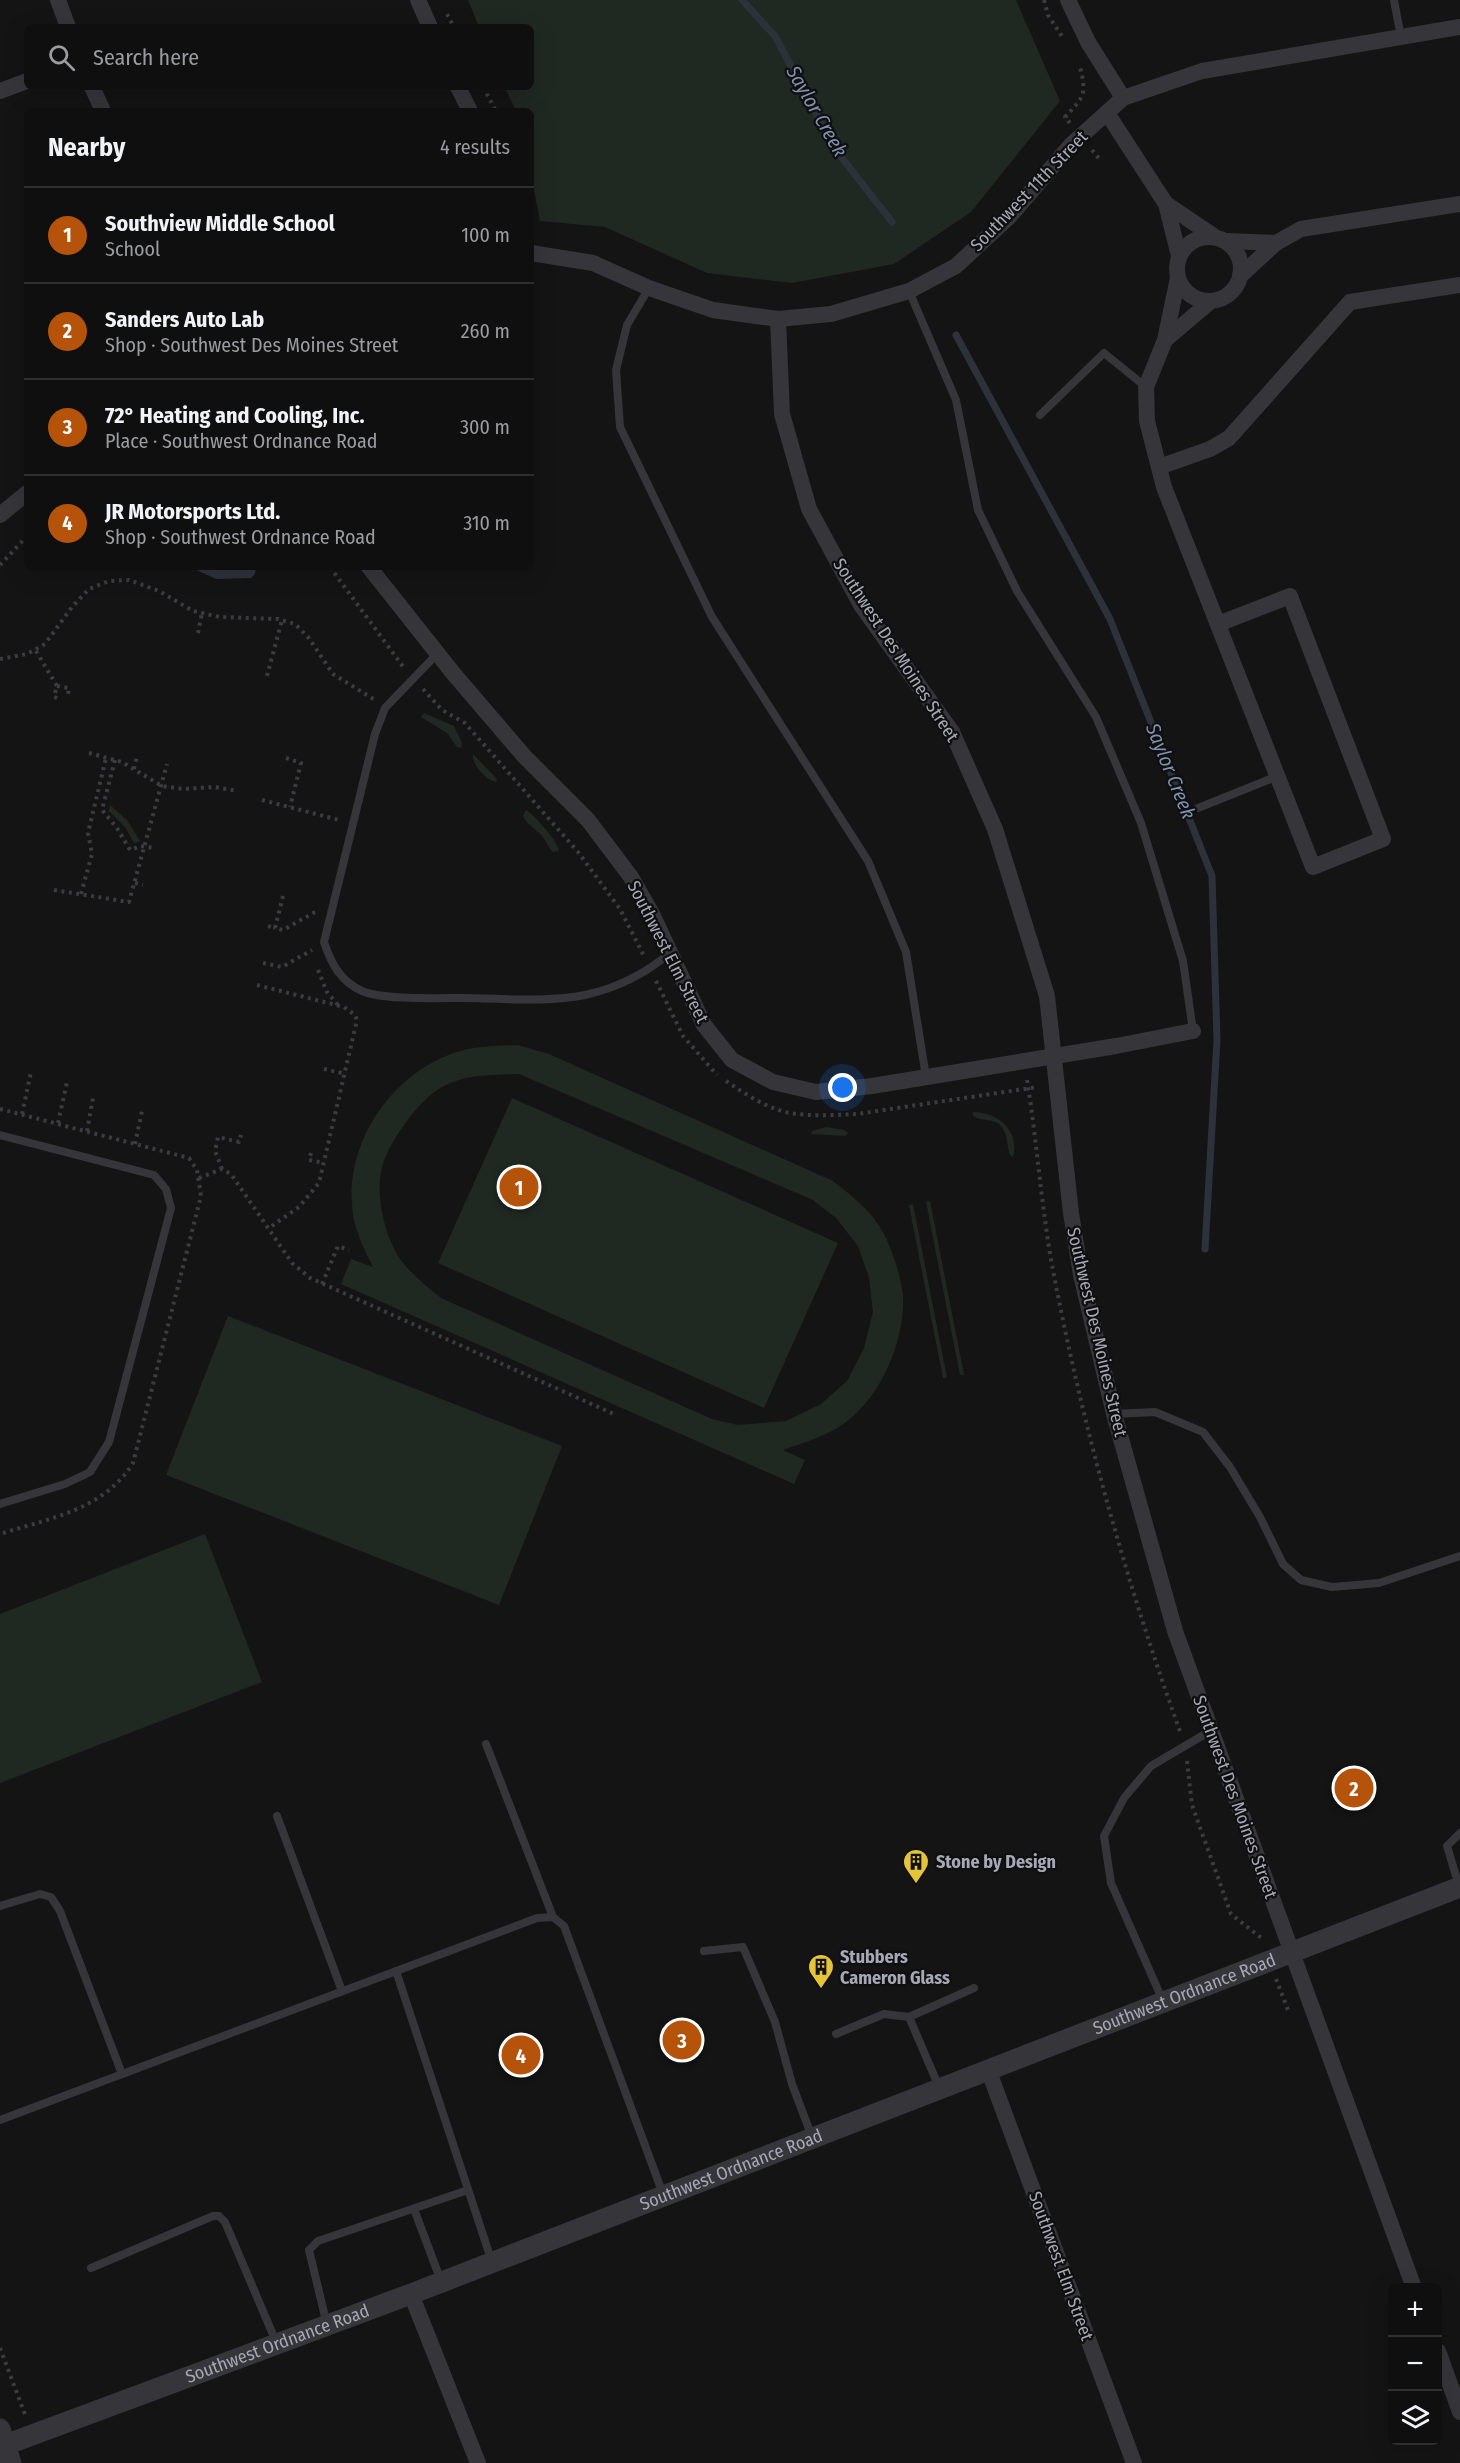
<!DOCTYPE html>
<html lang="en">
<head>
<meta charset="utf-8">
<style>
  body { margin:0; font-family:"Fira Sans Condensed",sans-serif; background:#1d1d1e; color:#f1f3f6 }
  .controls { position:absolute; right:18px; bottom:18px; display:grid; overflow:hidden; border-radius:9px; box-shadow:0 6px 24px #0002 }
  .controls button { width:54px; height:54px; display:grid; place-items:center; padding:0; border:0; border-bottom:2px solid #2f2f30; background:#0f0f10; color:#f1f3f6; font:30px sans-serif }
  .you { position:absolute; left:843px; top:1088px; width:21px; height:21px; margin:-15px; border:4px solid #fff; border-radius:50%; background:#1a73e8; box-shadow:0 0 0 9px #1a73e833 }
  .badge { display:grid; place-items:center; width:39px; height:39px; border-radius:50%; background:#b45309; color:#fff; font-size:20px; font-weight:700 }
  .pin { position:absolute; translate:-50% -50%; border:3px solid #fff; box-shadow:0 2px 6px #0006 }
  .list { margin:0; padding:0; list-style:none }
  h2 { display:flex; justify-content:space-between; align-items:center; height:78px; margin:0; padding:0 24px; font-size:26px }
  h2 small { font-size:20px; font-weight:400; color:#9b9c9f }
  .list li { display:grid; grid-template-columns:39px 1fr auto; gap:18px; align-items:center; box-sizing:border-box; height:96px; padding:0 24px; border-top:2px solid #2f2f30 }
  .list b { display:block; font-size:22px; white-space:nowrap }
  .list p { margin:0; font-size:20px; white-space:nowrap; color:#9b9c9f }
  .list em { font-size:20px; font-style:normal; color:#9b9c9f }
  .icon { flex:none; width:33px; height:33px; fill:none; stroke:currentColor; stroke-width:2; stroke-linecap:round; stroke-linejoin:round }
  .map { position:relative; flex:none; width:1460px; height:2463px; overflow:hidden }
  .search { position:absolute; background:#0f0f10; box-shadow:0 6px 24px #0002; left:24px; top:24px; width:510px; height:66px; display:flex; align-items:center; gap:15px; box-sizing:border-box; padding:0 21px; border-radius:9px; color:#9b9c9f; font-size:22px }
  .panel { position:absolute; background:#0f0f10; box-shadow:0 6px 24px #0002; left:24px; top:108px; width:510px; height:462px; border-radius:9px }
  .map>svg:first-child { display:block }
  .green { fill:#202822; fill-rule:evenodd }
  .water { fill:#2d323a }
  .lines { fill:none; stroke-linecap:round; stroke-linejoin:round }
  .stream { stroke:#2d323a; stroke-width:7 }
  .path { stroke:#3b3c41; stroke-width:4; stroke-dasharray:3 4.5; stroke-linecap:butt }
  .service { stroke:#35353a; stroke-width:8 }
  .minor { stroke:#35353a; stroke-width:16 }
  .tertiary { stroke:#35353a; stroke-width:21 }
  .labels { text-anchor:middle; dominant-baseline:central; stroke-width:4.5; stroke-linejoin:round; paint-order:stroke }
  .street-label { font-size:18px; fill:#a6a8b5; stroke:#0f0f10 }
  .poi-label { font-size:18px; font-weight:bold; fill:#a6a8b5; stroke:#0f0f10; text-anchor:start }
  .water-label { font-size:20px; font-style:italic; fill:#7f91ae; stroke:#0f0f10 }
</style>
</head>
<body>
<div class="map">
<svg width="1460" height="2463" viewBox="0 0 1460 2463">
  <rect width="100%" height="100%" fill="#141415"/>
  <!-- green -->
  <g class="green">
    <path d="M 468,0 L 1016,0 L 1060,101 L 971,212 L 894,264 L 792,283 L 707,273 L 605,227 L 540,221 L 531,174 L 531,111 L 516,111 L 505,87 L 531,87 L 531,27 L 479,27 Z"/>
    <path d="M 424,713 L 454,726 L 462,743 L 461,748 L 457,747 L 447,733 L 421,717 Z"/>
    <path d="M 473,754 L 497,779 L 496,782 C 487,781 471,764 473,754 Z"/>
    <path d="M 110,805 L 127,820 L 140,841 L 134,843 L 125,827 L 109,811 Z"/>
    <path d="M 526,810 C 534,815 558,841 559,851 L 553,852 C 548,847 548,844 544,839 C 539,830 527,826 523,816 Z"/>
    <path d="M 518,1045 L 549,1054 L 833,1181 C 852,1196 873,1212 884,1234 C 893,1252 901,1276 903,1296 C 905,1340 882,1395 846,1422 C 827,1436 806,1442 783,1450 L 805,1460 L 794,1484 L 341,1284 L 351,1259 L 373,1267 C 365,1251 358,1237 354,1220 C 341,1152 384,1082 446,1056 C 468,1046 494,1046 518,1045 ZM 519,1074 L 813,1200 L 836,1218 L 858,1246 L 869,1278 L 873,1312 L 864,1348 L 847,1381 L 821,1404 L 786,1421 L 738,1425 L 712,1419 L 441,1298 C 423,1283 401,1267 392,1244 C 382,1222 376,1191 382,1167 C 390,1140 418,1101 442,1087 C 465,1074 494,1075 519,1074 Z"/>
    <path d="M 512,1098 L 838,1243 L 764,1408 L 438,1263 Z"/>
    <path d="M 973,1112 C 997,1112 1020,1130 1013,1157 L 1010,1155 C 1006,1143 1008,1124 992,1121 C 985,1119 979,1120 973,1116 Z"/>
    <path d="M 826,1127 L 844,1130 L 848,1133 L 845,1136 L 811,1134 L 812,1131 Z"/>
    <path d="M 930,1201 L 964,1375 L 960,1375 L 926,1202 Z"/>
    <path d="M 913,1204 L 947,1378 L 943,1378 L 909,1205 Z"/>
    <path d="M 228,1316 L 562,1446 L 499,1605 L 166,1475 Z"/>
    <path d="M 205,1534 L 262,1682 L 0,1783 L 0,1614 Z"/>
  </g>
  <!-- water -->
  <path class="water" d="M 190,567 L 256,567 L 255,574 L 251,578 L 216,579 Z"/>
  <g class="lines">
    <!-- stream -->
    <g class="stream">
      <path d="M 742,0 L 775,36 L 835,149 L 892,222"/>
      <path d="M 956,335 L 1110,619 L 1212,876 L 1217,1040 L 1205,1249"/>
    </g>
    <!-- path -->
    <g class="path">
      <path d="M 1044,0 L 1048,15 L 1063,38"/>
      <path d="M 447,14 L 454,27"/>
      <path d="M 483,87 L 496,111"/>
      <path d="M 1070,123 L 1065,117 C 1084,97 1087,94 1080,67"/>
      <path d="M 1092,150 L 1101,161"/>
      <path d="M 0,565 L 27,536"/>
      <path d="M 330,567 L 404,668"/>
      <path d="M 198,633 L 202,613"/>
      <path d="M 36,651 L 57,686 L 54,697 L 61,699"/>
      <path d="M 0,659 L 27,654 L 45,644 L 72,607 L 89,589 L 109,581 L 129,580 L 159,591 L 193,611 L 220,617 L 278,619 L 295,624 L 308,637 L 333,674 L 375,700"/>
      <path d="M 267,676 L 282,620"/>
      <path d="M 57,686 L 69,688 L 68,695"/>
      <path d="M 423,689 L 442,710 L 465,723 L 578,852 L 620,909 L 644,956"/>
      <path d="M 89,753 L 122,762 L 162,786 L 183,789 L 214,787 L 238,791"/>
      <path d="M 286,758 L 301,763 L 290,807"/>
      <path d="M 115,760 L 102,810 L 117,828 L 130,850 L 141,846 L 153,848"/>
      <path d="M 134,769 L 137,756"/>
      <path d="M 262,800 L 339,820"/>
      <path d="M 135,883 L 143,885"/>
      <path d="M 54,890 L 129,902 L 167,764"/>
      <path d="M 81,894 L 92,854 L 88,833 L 106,758"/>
      <path d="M 283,896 L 275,928 L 283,930 L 315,912"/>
      <path d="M 268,926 L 275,928"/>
      <path d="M 263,963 L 282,967 L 312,950"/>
      <path d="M 318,970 L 327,992 L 338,1005"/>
      <path d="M 656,981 L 683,1036 L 717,1075"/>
      <path d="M 257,985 L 344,1007 L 355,1015 L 357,1020 L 319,1183 L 299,1207 L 269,1228"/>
      <path d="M 324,1069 L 346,1074"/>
      <path d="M 1027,1080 C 1037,1141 1041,1204 1052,1265 C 1082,1424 1126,1582 1181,1734"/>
      <path d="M 726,1081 C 744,1093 763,1106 785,1112 C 808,1117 834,1115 857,1114 L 1038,1087"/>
      <path d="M 0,1109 L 189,1158 L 197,1170 L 201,1196 L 133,1463 C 104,1510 50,1518 0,1534"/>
      <path d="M 22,1114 L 31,1072"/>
      <path d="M 58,1123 L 67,1082"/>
      <path d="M 87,1131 L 93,1098"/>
      <path d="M 135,1144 L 142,1111"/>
      <path d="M 311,1153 L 309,1160 L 324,1163"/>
      <path d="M 222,1169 L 215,1151 L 218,1137 L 239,1142 L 241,1135"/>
      <path d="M 199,1178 L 222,1169 L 231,1174 L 292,1263 L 310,1278 L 616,1415"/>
      <path d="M 322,1284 L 338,1246 L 349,1250"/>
      <path d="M 1187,1761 L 1192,1805 L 1231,1914 L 1264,1940"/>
      <path d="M 1276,1979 L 1288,2010"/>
      <path d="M 0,2348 L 26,2417"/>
    </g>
    <!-- service -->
    <g class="service">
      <path d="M 1394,0 L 1401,37"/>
      <path d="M 649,288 L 627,325 L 616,370 L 620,427 L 712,617 L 868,861 L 906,952 L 926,1077"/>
      <path d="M 909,291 L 956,400 L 978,510 L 1017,591 L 1096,717 L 1141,823 L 1183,961 L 1193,1031"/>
      <path d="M 1040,415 L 1104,353 L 1146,387"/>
      <path d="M 437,654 L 385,708 L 375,734 L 324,942 C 331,963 340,981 362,991 C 383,1000 437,998 462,998 C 502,998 545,1003 585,995 C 617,988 645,974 670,953"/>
      <path d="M 1198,808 L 1278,776"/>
      <path d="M 0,1135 L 154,1175 L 166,1189 L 171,1208 L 109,1442 L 90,1472 L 65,1484 L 0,1504"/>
      <path d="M 1114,1414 L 1155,1412 L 1203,1432 L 1230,1467 L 1260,1517 L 1283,1564 L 1301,1580 L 1332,1587 L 1379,1583 L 1460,1556"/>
      <path d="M 486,1744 L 553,1917"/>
      <path d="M 277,1816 L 342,1991"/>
      <path d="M 1459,1886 L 1447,1846 L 1460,1833"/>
      <path d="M 0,1906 L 40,1894 L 51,1897 L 60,1911 L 122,2074"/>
      <path d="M 704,1951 L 743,1947 L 775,2022 L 792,2084 L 812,2137"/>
      <path d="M 396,1971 L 492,2262"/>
      <path d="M 1163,2001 L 1111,1883 L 1104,1836 L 1124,1798 L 1151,1766 L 1212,1730"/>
      <path d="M 909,2017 L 974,1988"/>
      <path d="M 836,2034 L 884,2014 L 909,2017 L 939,2087"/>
      <path d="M 0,2120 L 537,1918 L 553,1917 L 564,1926 L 663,2194"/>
      <path d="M 414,2209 L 441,2281"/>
      <path d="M 91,2268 L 213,2216 L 219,2216 L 225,2222 L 277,2344"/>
      <path d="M 327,2325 L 309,2250 L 318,2241 L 468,2190"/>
    </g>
    <!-- minor -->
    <g class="minor">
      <path d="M 58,0 L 68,27"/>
      <path d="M 418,0 L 430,27"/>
      <path d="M 1068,0 L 1088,42 L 1123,98"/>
      <path d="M 92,87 L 103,111"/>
      <path d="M 458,87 L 470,111"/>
      <path d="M 0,91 L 27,81"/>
      <path d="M 1107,113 L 1166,204 L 1179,256"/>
      <path d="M 1166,204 L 1215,237"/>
      <circle cx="1209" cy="269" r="32"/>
      <path d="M 1225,241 L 1276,243"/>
      <path d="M 531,253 L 593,263 L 649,288 L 713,310 L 778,319 L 831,314 L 909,291 L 956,266 L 1009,217 L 1071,145 L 1123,98 L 1202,71 L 1460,27"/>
      <path d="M 1240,276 L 1276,243 L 1301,229 L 1460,204"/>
      <path d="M 1178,278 L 1165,340 L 1146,387 L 1147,421 L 1164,487 L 1313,867 L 1383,839 L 1290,596 L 1218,624"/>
      <path d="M 778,319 L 782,414 L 809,509 L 861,605 L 952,732 L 995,829 L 1047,996 L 1071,1213 L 1081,1275 L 1114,1414 L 1175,1631 L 1414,2288"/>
      <path d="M 1165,340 L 1211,301"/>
      <path d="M 1159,467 L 1210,449 L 1229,438 L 1350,302 L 1460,285"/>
      <path d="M 0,515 L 27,493"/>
      <path d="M 369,567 L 453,673 L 524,756 L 588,820 L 631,877 L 652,914 L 704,1025 L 732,1060 L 773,1082 L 816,1092 L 872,1086 L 1116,1046 L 1193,1031"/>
      <path d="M 988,2069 L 1134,2463"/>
      <path d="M 411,2294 L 478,2463"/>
      <path d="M 1438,2351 L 1460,2412"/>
    </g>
    <!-- tertiary -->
    <g class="tertiary">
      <path d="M 0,2429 L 11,2463"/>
      <path id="s1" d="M 0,2447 L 411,2294 L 1460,1887"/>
    </g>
  </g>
  <!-- icons -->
  <defs>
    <symbol id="building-pin" viewBox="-11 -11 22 30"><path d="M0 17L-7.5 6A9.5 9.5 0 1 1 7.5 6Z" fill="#e6c43a" stroke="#0f0f10"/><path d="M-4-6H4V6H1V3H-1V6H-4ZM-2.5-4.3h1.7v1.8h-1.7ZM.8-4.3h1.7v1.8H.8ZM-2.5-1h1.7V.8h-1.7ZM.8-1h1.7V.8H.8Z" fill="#111"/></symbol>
  </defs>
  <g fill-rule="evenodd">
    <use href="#building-pin" x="901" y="1847" width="30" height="40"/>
    <use href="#building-pin" x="806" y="1952" width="30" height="40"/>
  </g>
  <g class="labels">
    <!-- street labels -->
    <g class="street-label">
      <text transform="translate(1029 191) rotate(-46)">Southwest 11th Street</text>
      <text transform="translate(896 650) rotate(57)">Southwest Des Moines Street</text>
      <text transform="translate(668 952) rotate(63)">Southwest Elm Street</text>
      <text transform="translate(1097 1332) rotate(77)">Southwest Des Moines Street</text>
      <text transform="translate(1235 1797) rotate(70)">Southwest Des Moines Street</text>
      <text stroke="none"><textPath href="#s1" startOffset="1268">Southwest Ordnance Road</textPath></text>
      <text stroke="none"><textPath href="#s1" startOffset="782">Southwest Ordnance Road</textPath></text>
      <text transform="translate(1061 2266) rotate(70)">Southwest Elm Street</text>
      <text stroke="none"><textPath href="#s1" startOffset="296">Southwest Ordnance Road</textPath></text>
    </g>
    <!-- poi labels -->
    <g class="poi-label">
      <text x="936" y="1862">Stone by Design</text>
      <text x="840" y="1957">Stubbers<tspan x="840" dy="21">Cameron Glass</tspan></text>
    </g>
    <!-- water labels -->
    <g class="water-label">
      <text transform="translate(817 111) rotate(60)">Saylor Creek</text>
      <text transform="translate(1171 771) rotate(68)">Saylor Creek</text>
    </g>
  </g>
</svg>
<div class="controls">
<button>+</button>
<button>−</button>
<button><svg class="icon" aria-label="layers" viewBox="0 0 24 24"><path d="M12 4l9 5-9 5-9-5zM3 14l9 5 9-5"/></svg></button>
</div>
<div class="you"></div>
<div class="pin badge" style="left:519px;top:1187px">1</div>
<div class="pin badge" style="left:1354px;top:1788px">2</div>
<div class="pin badge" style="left:682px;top:2040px">3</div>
<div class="pin badge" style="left:521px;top:2055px">4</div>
<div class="search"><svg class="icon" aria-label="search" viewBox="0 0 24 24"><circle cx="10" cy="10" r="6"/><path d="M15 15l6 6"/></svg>Search here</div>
<section class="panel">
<h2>Nearby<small>4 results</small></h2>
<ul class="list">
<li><span class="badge">1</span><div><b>Southview Middle School</b><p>School</p></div><em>100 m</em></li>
<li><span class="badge">2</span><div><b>Sanders Auto Lab</b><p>Shop · Southwest Des Moines Street</p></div><em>260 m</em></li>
<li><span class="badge">3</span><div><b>72° Heating and Cooling, Inc.</b><p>Place · Southwest Ordnance Road</p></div><em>300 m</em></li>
<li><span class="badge">4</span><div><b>JR Motorsports Ltd.</b><p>Shop · Southwest Ordnance Road</p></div><em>310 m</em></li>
</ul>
</section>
</div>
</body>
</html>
